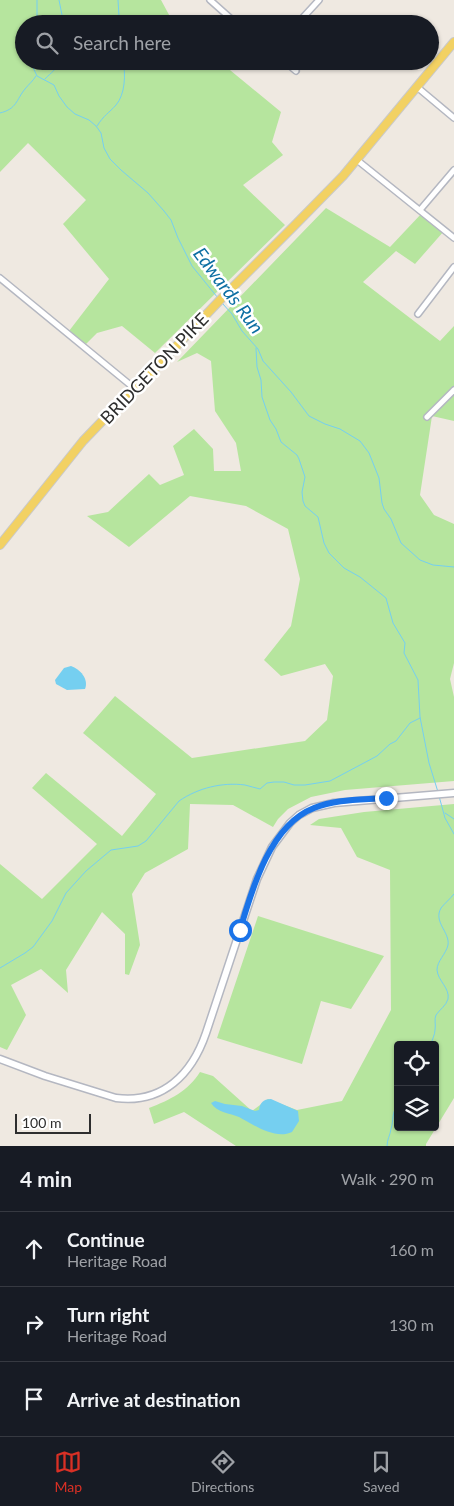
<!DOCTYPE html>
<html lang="en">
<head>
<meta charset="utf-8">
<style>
  body { margin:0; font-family:Lato,sans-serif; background:#20242c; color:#f1f3f6 }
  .controls { position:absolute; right:15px; bottom:15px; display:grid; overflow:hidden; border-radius:5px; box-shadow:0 1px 4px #0004 }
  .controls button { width:45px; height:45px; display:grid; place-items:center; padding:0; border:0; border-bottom:1px solid #363941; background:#171b24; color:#f1f3f6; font:25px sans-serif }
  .scale { position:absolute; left:15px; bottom:12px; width:76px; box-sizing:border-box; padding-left:5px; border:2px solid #2e2e2e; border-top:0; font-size:14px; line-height:18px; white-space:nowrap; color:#2e2e2e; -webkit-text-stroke:4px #fff; paint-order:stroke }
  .stop { position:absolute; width:15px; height:15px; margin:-11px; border:4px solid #1a73e8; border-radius:50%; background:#fff }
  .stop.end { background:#1a73e8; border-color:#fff; box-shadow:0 1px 5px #0008 }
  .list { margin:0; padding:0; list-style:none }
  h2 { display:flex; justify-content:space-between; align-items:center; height:65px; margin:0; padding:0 20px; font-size:21px }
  h2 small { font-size:16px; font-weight:400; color:#9ea1a6 }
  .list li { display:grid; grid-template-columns:32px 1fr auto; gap:15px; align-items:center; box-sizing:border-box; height:75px; padding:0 20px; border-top:1px solid #363941 }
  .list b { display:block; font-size:19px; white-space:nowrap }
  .list p { margin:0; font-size:16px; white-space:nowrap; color:#9ea1a6 }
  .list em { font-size:16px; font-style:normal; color:#9ea1a6 }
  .icon { flex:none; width:28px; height:28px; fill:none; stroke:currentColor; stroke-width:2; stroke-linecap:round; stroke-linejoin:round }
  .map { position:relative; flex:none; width:454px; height:1146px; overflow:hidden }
  .search { position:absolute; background:#171b24; box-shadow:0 1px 4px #0004; left:15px; right:15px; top:15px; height:55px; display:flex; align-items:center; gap:12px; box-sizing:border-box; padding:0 18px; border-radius:28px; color:#9ea1a6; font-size:19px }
  .sheet { height:290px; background:#171b24 }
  nav { display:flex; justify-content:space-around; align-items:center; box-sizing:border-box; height:70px; border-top:1px solid #363941; background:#171b24; font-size:14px; color:#9ea1a6 }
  nav a { display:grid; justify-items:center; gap:2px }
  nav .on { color:#d93025 }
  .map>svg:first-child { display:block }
  .green { fill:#b6e59e; fill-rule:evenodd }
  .water { fill:#75cff0 }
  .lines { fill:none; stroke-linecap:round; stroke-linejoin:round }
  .stream { stroke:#75cff0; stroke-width:1 }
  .minor-casing { stroke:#b4b7c1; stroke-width:8 }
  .tertiary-casing { stroke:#b4b7c1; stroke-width:9 }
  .primary-casing { stroke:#c9c9c9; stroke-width:10 }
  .minor { stroke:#fff; stroke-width:5 }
  .tertiary { stroke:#fff; stroke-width:6 }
  .primary { stroke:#f2d163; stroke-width:8 }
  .route { stroke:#1a73e8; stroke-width:6 }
  .labels { text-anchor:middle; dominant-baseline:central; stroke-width:5; stroke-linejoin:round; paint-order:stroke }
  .street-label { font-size:18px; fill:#2e2e2e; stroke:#fff }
  .water-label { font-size:19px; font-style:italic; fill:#0d6fa3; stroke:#fff }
</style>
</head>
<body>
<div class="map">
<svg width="454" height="1146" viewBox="0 0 454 1146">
  <rect width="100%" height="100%" fill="#efe9e1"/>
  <!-- green -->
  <g class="green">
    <path d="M 0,0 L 161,0 L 174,24 L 24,24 L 24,61 L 219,61 L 281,112 L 272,142 L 283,155 L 243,185 L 285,225 L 155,353 L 122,326 L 97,333 L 86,344 L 69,331 L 109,279 L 63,224 L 86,200 L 28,143 L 0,172 Z"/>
    <path d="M 326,208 L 390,247 L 422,213 L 444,231 L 415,264 L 396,251 L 363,282 L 440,341 L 454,326 L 454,421 L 432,416 L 420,495 L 434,515 L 454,524 L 454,663 L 450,679 L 454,697 L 454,781 L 345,790 L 311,797 L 288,809 L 278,819 L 273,827 L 233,805 L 190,804 L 188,849 L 145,873 L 132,894 L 140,945 L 129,975 L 125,974 L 125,934 L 102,912 L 66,970 L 68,993 L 41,969 L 11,985 L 26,1015 L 7,1050 L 0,1047 L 0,864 L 42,899 L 97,844 L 32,788 L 46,773 L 122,836 L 156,794 L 83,733 L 115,696 L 192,758 L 305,741 L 327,720 L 333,676 L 325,664 L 281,676 L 264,660 L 291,626 L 300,579 L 288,529 L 246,506 L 190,496 L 129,547 L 87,516 L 108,512 L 149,474 L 160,485 L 184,475 L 173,446 L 194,429 L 213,449 L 214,471 L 241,471 L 236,443 L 215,411 L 211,361 L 197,353 L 177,362 Z"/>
    <path d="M 454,804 L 454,1098 L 426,1144 L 426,1146 L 236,1146 L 184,1112 L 154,1124 L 149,1108 C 170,1100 188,1091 200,1072 L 213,1076 L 252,1111 L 268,1099 L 297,1110 L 342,1101 L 391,1010 L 390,870 L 357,857 L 341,828 L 310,825 L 319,819 L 364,812 ZM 398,1045 L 435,1045 L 435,1127 L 398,1127 Z"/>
    <path d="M 258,916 L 384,956 L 351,1009 L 321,1001 L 302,1064 L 217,1038 Z"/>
  </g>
  <!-- water -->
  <g class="water">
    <path d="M 71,666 C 80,669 89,679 85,689 L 67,690 L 56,684 L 55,680 L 64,668 Z"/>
    <path d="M 271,1099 L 298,1111 L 299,1121 L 292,1132 C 275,1140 254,1125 239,1117 C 230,1113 217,1113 211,1103 L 215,1101 L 225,1104 L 242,1106 L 255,1111 L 259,1110 C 260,1103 263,1099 271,1099 Z"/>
  </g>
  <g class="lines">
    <!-- stream -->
    <g class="stream">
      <path d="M 59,0 L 62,15 L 61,24"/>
      <path d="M 37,24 L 37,0"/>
      <path d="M 118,24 L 119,16 L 118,0"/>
      <path d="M 30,61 L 37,76 L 54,85 L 59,96 L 67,107 L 75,114 L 89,120 L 96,126 L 101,133 L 104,148 L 110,159 L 121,170 L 148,193 L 164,211 L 171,220 L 178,238 L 192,266 L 218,298"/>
      <path d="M 45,79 C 51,72 57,71 57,61"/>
      <path d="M 0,113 C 17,109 16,100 25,89 C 29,84 33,81 36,76"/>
      <path d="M 97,126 C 104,115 109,113 116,105 C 125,95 126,74 123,61"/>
      <path d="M 222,303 L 232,314 L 242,331 L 258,349 L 263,361 L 291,392 L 309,416 L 325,424 L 340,429 L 360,441 L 369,453 L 379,478 L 382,503 L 384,509 L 391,519 L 401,543 L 420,560 L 433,565 L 454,567"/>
      <path d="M 256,348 L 257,367 L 261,380 L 262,397 L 270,420 L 276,429 L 281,442 L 297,455 L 299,459 L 305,477 L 302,492 L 303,501 L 305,506 L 318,517 L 324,543 L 329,553 L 344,568 L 360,577 L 386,598 L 393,623 L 405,643 L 404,653 L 418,680 L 420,717 L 429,763 L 438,792"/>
      <path d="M 439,796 L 445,818 L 454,834"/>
      <path d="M 445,813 L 454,819"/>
      <path d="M 0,968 L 25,953 L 33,947 L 52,921 L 66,893 L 86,871 L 111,850 L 138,846 L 146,841 L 179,801 C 198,788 222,782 245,785 C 250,786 255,788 260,789 L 267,783 L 274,782 L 284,782 L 294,785 L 305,785 L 330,781 L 377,756 L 390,744 L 396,741 L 410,723 L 420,718"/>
      <path d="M 431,1045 C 432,1039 435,1035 435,1030 C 436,1025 434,1019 436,1015 C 440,1009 446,1006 448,999 C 450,988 438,981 437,970 C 437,961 446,954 448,945 C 450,932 433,922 441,908 C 445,903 450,899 454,894"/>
      <path d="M 387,1146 C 387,1139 390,1136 391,1129 C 394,1119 391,1114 398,1104"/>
    </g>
    <defs>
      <g id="minor">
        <path d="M 210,0 L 237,24"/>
        <path d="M 297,24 L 319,0"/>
        <path d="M 284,61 L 296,71"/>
        <path d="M 417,87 L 454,118"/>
        <path d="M 357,160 L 454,238"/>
        <path d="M 420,210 L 454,170"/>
        <path d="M 0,278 L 134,388"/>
        <path d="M 418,314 L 454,267"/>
        <path d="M 427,417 L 454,390"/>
      </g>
      <path id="tertiary" d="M 0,1059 L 45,1076 L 116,1098 C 163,1104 192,1074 206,1033 L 257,879 L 272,847 L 290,823 L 299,815 L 312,808 L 334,803 L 454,793"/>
      <path id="primary" d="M 0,545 L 83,441 L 134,388 L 148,376 L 220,300 L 294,226 L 343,176 L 454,42"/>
    </defs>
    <!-- minor casing -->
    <use href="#minor" class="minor-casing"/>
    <!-- tertiary casing -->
    <use href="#tertiary" class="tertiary-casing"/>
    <!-- primary casing -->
    <use href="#primary" class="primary-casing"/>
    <!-- minor -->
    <use href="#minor" class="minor"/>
    <!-- tertiary -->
    <use href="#tertiary" class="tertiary"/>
    <!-- primary -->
    <use href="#primary" class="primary"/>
  </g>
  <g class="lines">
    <!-- route -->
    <path class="route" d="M 240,930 C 252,889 270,825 314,808 C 336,799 362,800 386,798"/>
  </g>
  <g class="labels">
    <!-- street labels -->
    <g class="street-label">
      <text transform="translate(154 368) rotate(-46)">BRIDGETON PIKE</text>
    </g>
    <!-- water labels -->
    <g class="water-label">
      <text transform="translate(229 290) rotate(53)">Edwards Run</text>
    </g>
  </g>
</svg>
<div class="controls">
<button><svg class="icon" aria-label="locate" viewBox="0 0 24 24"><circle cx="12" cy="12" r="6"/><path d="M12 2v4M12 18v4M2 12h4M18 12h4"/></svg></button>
<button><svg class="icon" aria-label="layers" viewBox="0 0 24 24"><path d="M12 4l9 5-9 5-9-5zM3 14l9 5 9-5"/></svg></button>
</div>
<div class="scale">100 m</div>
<div class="stop" style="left:240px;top:930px"></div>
<div class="stop end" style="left:386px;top:798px"></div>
<div class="search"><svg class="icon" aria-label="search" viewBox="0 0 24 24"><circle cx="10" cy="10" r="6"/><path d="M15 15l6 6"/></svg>Search here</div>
</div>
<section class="sheet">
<h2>4 min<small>Walk · 290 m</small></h2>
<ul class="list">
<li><svg class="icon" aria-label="ahead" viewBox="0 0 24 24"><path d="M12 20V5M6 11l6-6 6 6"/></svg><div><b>Continue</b><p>Heritage Road</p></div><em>160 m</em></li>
<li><svg class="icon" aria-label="right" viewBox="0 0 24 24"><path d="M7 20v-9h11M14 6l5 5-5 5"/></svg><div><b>Turn right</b><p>Heritage Road</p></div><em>130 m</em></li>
<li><svg class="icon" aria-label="arrive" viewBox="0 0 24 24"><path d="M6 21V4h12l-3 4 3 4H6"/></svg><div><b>Arrive at destination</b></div></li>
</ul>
</section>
<nav>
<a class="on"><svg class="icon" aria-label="map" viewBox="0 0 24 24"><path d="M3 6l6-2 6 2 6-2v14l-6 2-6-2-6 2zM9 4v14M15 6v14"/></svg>Map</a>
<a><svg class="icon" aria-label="directions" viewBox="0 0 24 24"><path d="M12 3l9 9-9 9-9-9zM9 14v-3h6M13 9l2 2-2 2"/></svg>Directions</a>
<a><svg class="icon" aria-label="saved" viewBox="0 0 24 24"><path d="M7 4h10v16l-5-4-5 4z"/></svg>Saved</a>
</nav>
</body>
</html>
